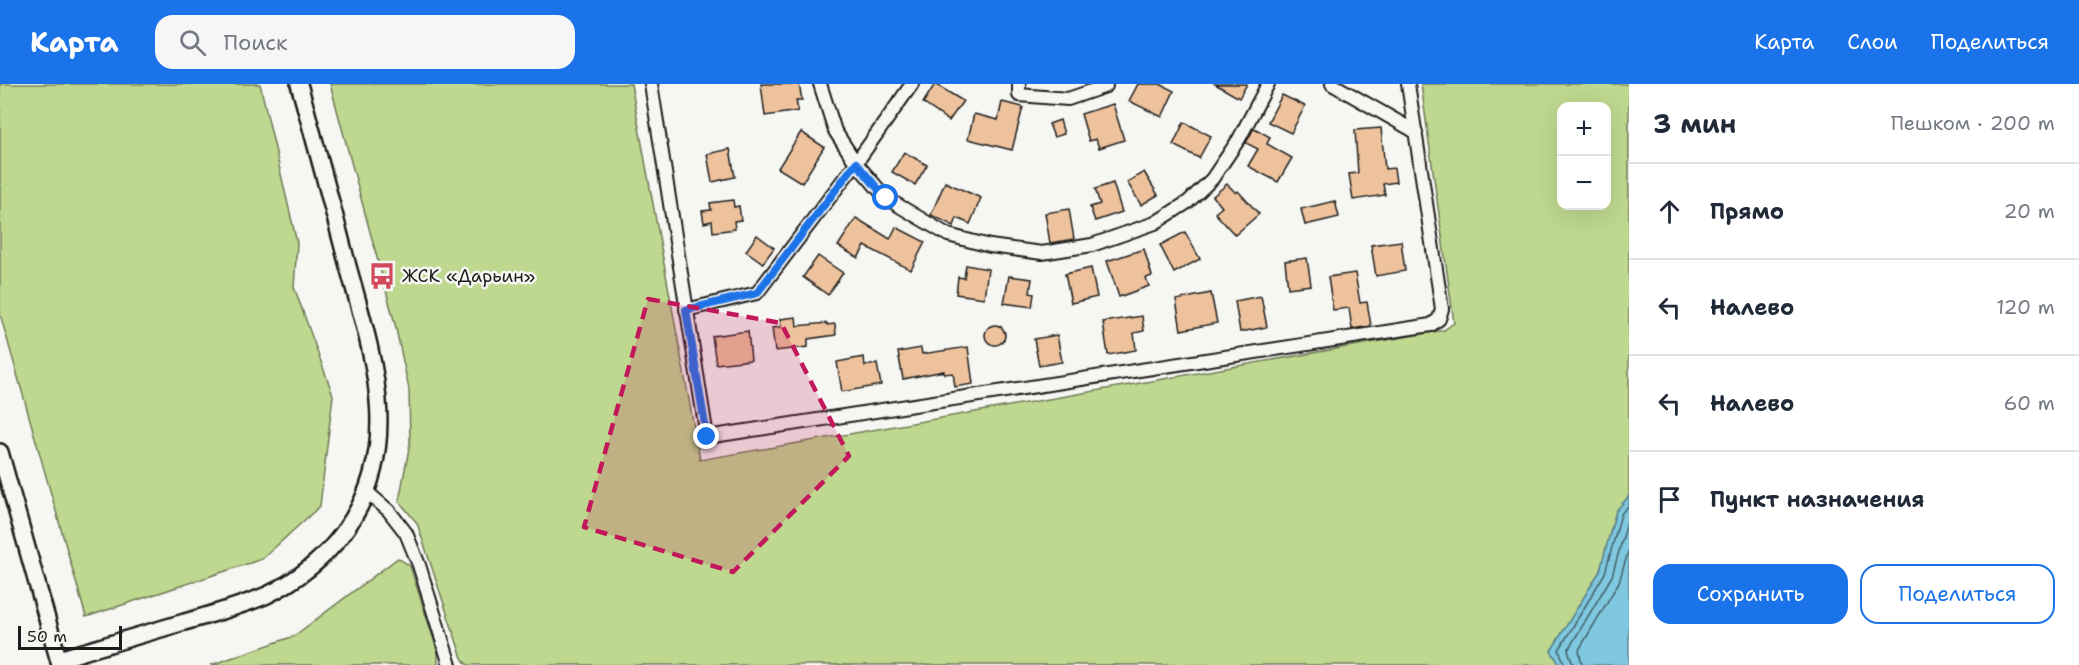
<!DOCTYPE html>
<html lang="ru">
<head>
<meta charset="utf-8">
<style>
  body { margin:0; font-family:"Shantell Sans",sans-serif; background:#f6f6f7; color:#1f2937 }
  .controls { position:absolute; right:18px; top:18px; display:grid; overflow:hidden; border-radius:12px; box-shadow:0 6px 24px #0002 }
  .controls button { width:54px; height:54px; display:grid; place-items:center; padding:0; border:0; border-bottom:2px solid #e0e1e3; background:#fff; color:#1f2937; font:30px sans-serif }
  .scale { position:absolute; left:18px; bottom:15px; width:104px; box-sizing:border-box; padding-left:6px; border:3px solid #1c1c1c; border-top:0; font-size:16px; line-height:21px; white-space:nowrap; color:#1c1c1c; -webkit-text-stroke:4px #f6f6f2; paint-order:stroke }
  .stop { position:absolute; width:18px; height:18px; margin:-14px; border:4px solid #1a73e8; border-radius:50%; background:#fff }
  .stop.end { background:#1a73e8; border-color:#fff; box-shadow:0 2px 6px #0008 }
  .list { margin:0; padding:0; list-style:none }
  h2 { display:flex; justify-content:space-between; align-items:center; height:78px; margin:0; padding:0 24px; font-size:26px }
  h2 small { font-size:20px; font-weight:400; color:#747a83 }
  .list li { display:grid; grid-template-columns:39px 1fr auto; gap:18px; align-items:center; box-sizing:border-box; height:96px; padding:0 24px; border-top:2px solid #e0e1e3 }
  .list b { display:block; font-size:22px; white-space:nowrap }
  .list em { font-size:20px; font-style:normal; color:#747a83 }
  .actions { display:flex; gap:12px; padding:18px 24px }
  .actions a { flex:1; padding:14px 0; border:2px solid #1a73e8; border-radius:18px; text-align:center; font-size:21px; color:#1a73e8 }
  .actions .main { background:#1a73e8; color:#fff }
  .icon { flex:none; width:33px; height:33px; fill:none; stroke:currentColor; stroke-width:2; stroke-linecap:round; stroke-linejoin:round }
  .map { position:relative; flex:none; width:1629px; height:581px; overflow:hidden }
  header { display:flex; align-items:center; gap:36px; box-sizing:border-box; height:84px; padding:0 30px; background:#1a73e8; color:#fff }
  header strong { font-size:28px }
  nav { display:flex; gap:33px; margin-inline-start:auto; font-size:21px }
  .search { width:420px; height:54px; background:#f6f6f7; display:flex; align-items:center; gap:15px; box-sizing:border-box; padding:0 21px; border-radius:18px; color:#747a83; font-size:22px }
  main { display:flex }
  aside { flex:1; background:#fff }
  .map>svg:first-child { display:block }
  .green { fill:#bed88f; stroke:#6d7a56; stroke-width:1.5; fill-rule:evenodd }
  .water { fill:#7fc8df; stroke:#578391; stroke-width:1.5 }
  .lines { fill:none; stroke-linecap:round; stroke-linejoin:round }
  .shore { stroke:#44616a; stroke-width:1.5 }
  .building { fill:#edc29c; stroke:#1c1c1c; stroke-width:1.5 }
  .minor-casing { stroke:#1c1c1c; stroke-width:16 }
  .tertiary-casing { stroke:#1c1c1c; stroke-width:20 }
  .minor { stroke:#f6f6f2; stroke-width:12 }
  .tertiary { stroke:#f6f6f2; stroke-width:15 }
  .route { stroke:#1a73e8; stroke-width:8 }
  .marked { fill:#c2185b; fill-opacity:0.2; stroke:#c2185b; stroke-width:4.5; stroke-dasharray:12 8; stroke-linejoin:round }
  .labels { text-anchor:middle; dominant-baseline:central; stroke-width:5; stroke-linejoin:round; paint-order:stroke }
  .poi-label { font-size:18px; fill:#1c1c1c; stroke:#f6f6f2; text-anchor:start }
</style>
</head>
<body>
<header>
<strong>Карта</strong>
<div class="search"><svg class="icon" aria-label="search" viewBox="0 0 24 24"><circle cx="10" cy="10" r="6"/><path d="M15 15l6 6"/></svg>Поиск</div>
<nav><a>Карта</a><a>Слои</a><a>Поделиться</a></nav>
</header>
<main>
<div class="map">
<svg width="1629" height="581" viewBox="0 0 1629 581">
  <rect width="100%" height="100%" fill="#f6f6f2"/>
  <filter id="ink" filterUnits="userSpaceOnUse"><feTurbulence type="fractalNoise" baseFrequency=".0167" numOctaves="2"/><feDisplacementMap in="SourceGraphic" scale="12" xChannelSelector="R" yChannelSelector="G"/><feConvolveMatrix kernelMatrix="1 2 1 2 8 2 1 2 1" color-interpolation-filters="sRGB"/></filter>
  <g filter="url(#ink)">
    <!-- green -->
    <g class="green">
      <path d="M 0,0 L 260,0 L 297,159 L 294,203 L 333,311 L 320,422 L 262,475 L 86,533 L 0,230 Z"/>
      <path d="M 330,0 L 631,0 L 700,376 L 1444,246 L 1454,239 L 1421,0 L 1629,0 L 1629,412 L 1616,427 L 1600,487 L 1551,567 L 1560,581 L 467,581 L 462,574 L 417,439 L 399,417 L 410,359 L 409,305 L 395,240 ZM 1562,22 L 1606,22 L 1606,122 L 1562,122 Z"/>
      <path d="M 398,474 L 410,482 L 438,569 L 438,581 L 211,581 L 294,552 Z"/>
    </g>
    <!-- water -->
    <path class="water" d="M 1629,412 L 1629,581 L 1560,581 L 1551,567 L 1600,487 L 1616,427 Z"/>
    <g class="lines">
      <!-- shore -->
      <g class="shore">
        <path d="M 1565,581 L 1559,566 L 1605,489 L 1621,430 L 1629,421"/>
        <path d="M 1573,581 L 1568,566 L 1612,492 L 1629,432"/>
        <path d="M 1582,581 L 1579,566 L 1619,498 L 1629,465"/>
      </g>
    </g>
    <!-- building -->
    <g class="building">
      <path d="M 761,0 L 799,0 L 802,16 L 796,16 L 798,27 L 765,32 Z"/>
      <path d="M 935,0 L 963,17 L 949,37 L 923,19 Z"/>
      <path d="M 1138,0 L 1160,0 L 1174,7 L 1162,33 L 1129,17 Z"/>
      <path d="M 1215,0 L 1247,0 L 1239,14 Z"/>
      <path d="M 1282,11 L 1305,22 L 1291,49 L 1268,38 Z"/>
      <path d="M 1002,18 L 1023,23 L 1012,66 L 968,55 L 974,30 L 998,36 Z"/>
      <path d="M 1113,20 L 1124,56 L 1099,64 L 1096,55 L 1089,57 L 1081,30 Z"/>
      <path d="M 1060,36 L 1064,50 L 1054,53 L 1049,40 Z"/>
      <path d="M 1184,38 L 1211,52 L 1199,74 L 1173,61 Z"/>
      <path d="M 1254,44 L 1270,53 L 1267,60 L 1292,74 L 1278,98 L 1248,82 L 1258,65 L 1246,59 Z"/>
      <path d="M 1381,44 L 1385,85 L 1394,84 L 1396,98 L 1383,100 L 1385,111 L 1353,116 L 1349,90 L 1358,89 L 1355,46 Z"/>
      <path d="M 801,48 L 824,63 L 802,99 L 778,84 Z"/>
      <path d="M 730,65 L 735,93 L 712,98 L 707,70 Z"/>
      <path d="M 904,68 L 927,81 L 915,101 L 892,88 Z"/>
      <path d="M 1144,88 L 1158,111 L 1141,121 L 1127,98 Z"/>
      <path d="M 945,98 L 981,114 L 970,140 L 957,134 L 954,142 L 931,131 Z"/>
      <path d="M 1113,99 L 1122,128 L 1095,137 L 1090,123 L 1100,120 L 1095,105 Z"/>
      <path d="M 1227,100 L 1236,109 L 1238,107 L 1259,130 L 1235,151 L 1215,129 L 1222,123 L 1213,112 Z"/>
      <path d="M 733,116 L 734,123 L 739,122 L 741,136 L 734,137 L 735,145 L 713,148 L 712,137 L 704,139 L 702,127 L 711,126 L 710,119 Z"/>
      <path d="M 1335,117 L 1339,133 L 1305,141 L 1301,125 Z"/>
      <path d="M 1069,125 L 1074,155 L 1050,159 L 1045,129 Z"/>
      <path d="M 856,134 L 890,155 L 896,143 L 925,158 L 911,186 L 865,162 L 858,174 L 838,162 Z"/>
      <path d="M 1185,148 L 1200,175 L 1174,189 L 1160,161 Z"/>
      <path d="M 757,151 L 774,164 L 763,179 L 746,167 Z"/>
      <path d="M 1401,157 L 1405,187 L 1376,192 L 1371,161 Z"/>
      <path d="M 1144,165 L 1152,192 L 1146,194 L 1149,202 L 1119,213 L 1107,177 Z"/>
      <path d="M 818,172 L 843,189 L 828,211 L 803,193 Z"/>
      <path d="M 1307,174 L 1311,201 L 1288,204 L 1285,177 Z"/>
      <path d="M 966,181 L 988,185 L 984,214 L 956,210 L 958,193 L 964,194 Z"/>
      <path d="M 1091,184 L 1097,213 L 1071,219 L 1065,190 Z"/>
      <path d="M 1355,189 L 1360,219 L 1367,218 L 1371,242 L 1352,245 L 1349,224 L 1333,226 L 1328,193 Z"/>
      <path d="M 1009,192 L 1032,195 L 1030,209 L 1034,210 L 1032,223 L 1004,219 Z"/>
      <path d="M 1211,209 L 1217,239 L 1181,246 L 1176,216 Z"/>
      <path d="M 1261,212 L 1267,243 L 1240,248 L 1235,217 Z"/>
      <path d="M 1142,232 L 1144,247 L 1134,249 L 1136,266 L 1108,271 L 1103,238 Z"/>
      <path d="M 796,233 L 797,242 L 827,239 L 827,241 L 835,240 L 836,251 L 808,255 L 808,263 L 775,267 L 772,244 L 781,243 L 780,235 Z"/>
      <circle cx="995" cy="251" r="10"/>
      <path d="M 748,247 L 751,276 L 716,280 L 712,252 Z"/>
      <path d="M 1057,251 L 1062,278 L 1039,282 L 1034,255 Z"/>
      <path d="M 968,263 L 973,300 L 955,303 L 953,289 L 944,290 L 944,287 L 903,295 L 898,268 L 921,264 L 922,270 Z"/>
      <path d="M 864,273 L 865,282 L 877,280 L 881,301 L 842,308 L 837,278 Z"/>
    </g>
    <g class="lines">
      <defs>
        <g id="minor">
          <path d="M 651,0 L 707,353 L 1431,241 L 1439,235 L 1442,225 L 1408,0"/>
          <path d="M 820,0 L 835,47 L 856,79 L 886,114 L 948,151 L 990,162 L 1042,169 L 1092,161 L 1155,139 L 1188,118 L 1212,95 L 1239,55 L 1268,0"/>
          <path d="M 1019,0 L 1019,11 L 1068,15 L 1106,2"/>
          <path d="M 1332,0 L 1416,48"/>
          <path d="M 686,226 L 757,209 L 856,79 L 912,0"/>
          <path d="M 367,408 L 389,427 L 406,449 L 419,481 L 450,581"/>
        </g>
        <g id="tertiary">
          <path d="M 0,368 L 60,581"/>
          <path d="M 59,575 C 99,563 140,551 181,539 C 209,531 239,523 267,511 C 296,497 324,475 343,449 C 407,364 371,267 346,175 C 331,117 315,58 299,0"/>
        </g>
      </defs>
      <!-- minor casing -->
      <use href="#minor" class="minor-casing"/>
      <!-- tertiary casing -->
      <use href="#tertiary" class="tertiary-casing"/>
      <!-- minor -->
      <use href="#minor" class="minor"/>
      <!-- tertiary -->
      <use href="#tertiary" class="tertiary"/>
    </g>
  </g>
  <g class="lines" filter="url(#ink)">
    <!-- route -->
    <path class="route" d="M 707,353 L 686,226 L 757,209 L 856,79 L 886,114"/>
  </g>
  <!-- marked area -->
  <path class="marked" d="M 648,215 L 781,239 L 849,372 L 733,488 L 584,443 Z"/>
  <!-- icons -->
  <defs>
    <symbol id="bus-bare" viewBox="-9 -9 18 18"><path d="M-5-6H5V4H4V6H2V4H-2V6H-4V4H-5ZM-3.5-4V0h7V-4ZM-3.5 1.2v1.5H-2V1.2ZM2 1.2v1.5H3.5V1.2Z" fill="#d1495b" stroke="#f6f6f2" stroke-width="2.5" paint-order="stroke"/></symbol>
  </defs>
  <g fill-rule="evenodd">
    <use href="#bus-bare" x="363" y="173" width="38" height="38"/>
  </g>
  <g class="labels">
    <!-- poi labels -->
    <g class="poi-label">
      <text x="402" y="192">ЖСК «Дарьин»</text>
    </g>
  </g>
</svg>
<div class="controls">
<button>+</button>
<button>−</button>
</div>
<div class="scale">50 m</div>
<div class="stop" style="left:886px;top:114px"></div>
<div class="stop end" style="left:707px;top:353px"></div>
</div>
<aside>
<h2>3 мин<small>Пешком · 200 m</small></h2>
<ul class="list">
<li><svg class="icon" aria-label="ahead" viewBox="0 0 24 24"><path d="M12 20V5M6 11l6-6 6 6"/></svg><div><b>Прямо</b></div><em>20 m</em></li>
<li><svg class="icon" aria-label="left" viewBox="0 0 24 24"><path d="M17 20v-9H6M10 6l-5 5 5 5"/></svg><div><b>Налево</b></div><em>120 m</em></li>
<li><svg class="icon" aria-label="left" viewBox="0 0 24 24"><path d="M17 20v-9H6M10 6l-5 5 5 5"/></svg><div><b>Налево</b></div><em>60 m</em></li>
<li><svg class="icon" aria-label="arrive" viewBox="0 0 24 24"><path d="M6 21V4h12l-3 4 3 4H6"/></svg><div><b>Пункт назначения</b></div></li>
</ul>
<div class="actions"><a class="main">Сохранить</a><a>Поделиться</a></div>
</aside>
</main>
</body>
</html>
